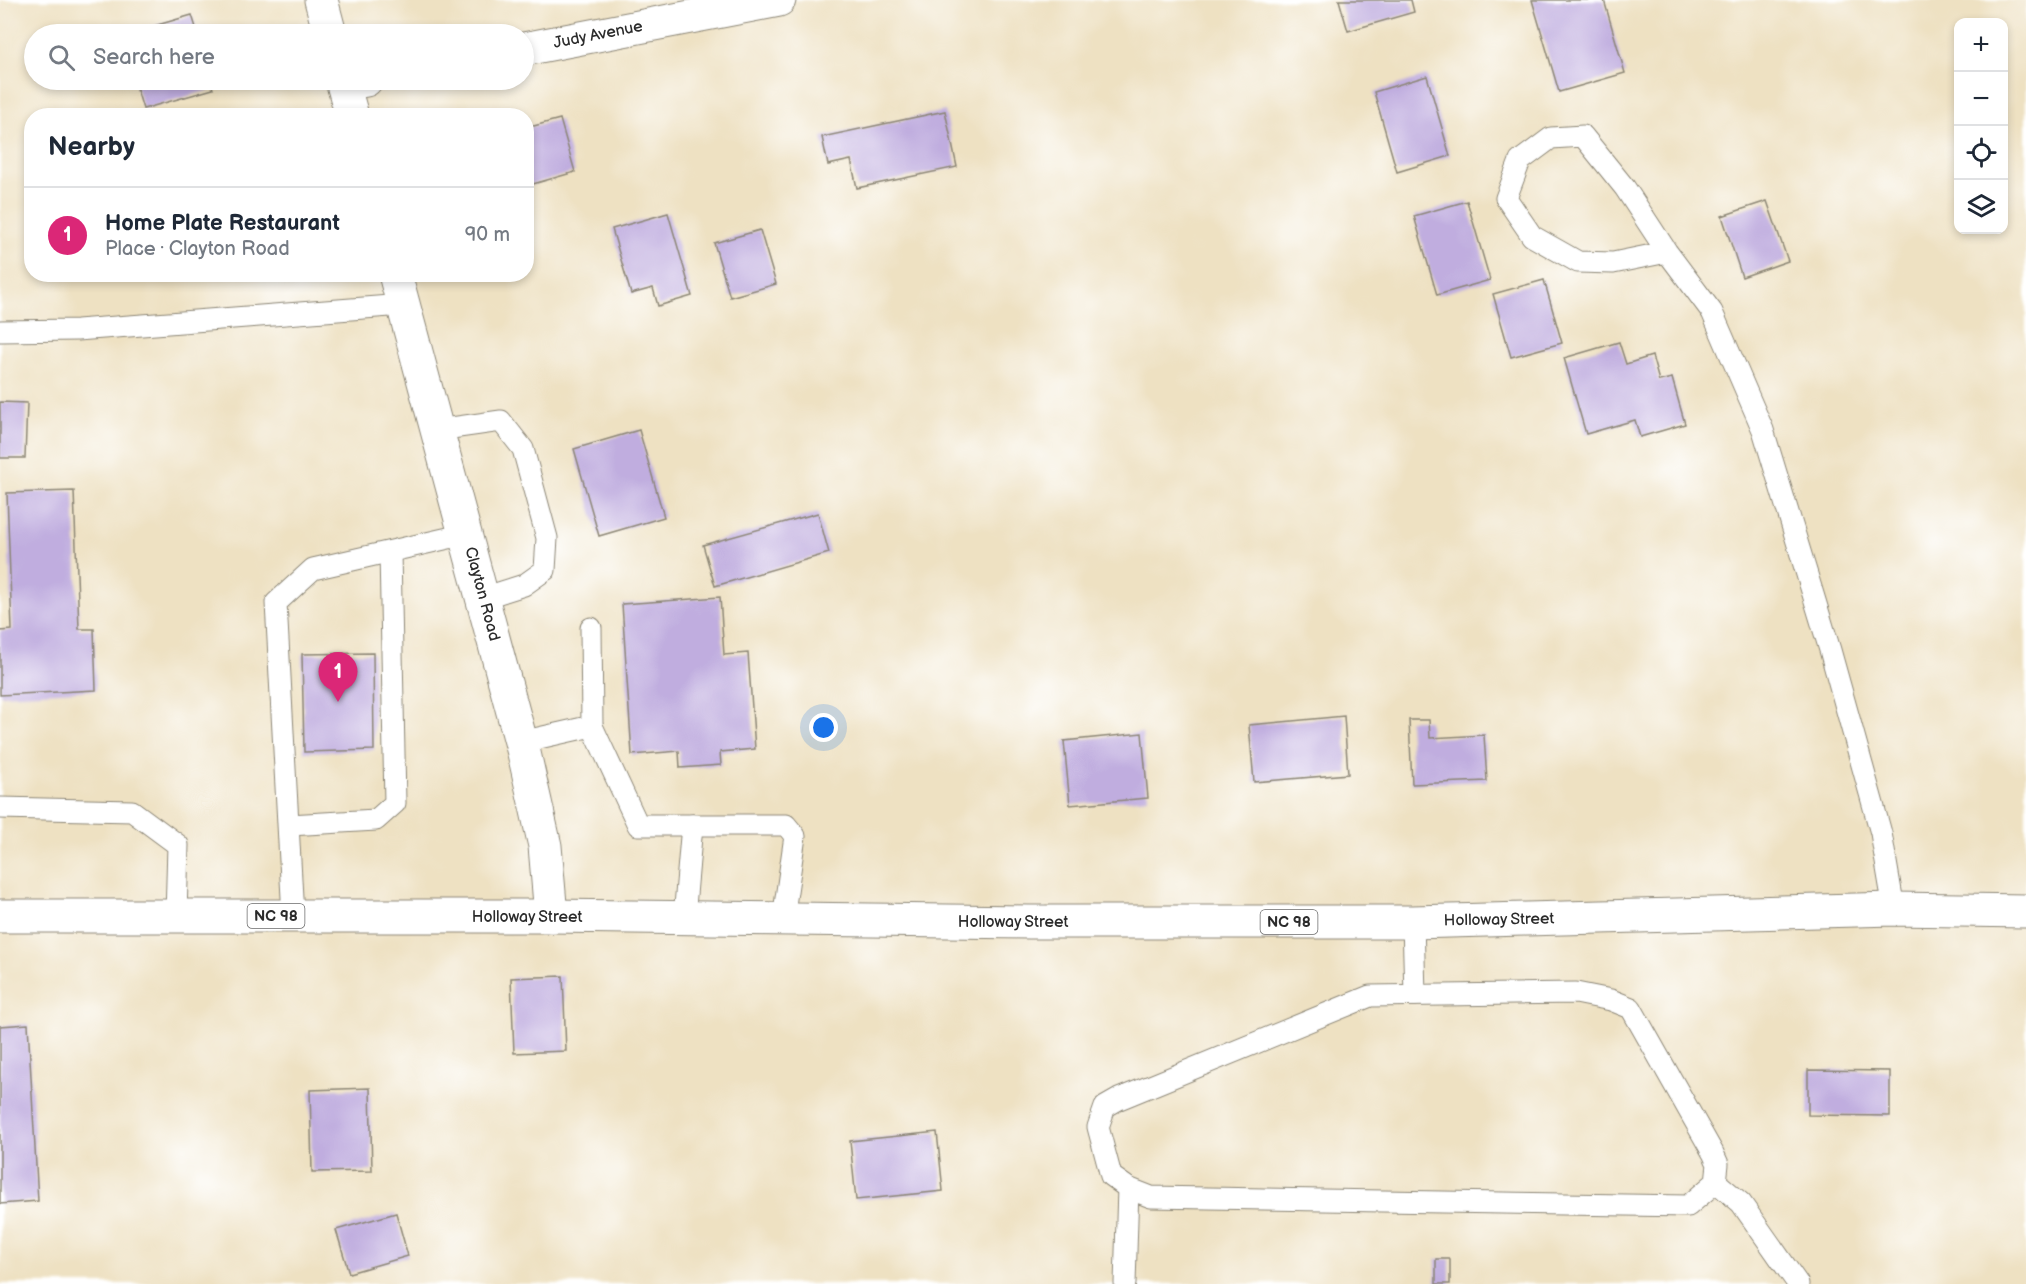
<!DOCTYPE html>
<html lang="en">
<head>
<meta charset="utf-8">
<style>
  body { margin:0; font-family:"Balsamiq Sans",sans-serif; background:#f6f6f7; color:#1f2937 }
  .controls { position:absolute; right:18px; top:18px; display:grid; overflow:hidden; border-radius:12px; box-shadow:0 3px 9px #0003 }
  .controls button { width:54px; height:54px; display:grid; place-items:center; padding:0; border:0; border-bottom:2px solid #e0e1e3; background:#fff; color:#1f2937; font:30px sans-serif }
  .you { position:absolute; left:824px; top:728px; width:21px; height:21px; margin:-15px; border:4px solid #fff; border-radius:50%; background:#1a73e8; box-shadow:0 0 0 9px #1a73e833 }
  .badge { display:grid; place-items:center; width:39px; height:39px; border-radius:50%; background:#db2777; color:#fff; font-size:20px; font-weight:700 }
  .pin { position:absolute; translate:-50% -50px; filter:drop-shadow(0 2px 3px #0008) }
  .pin::after { content:''; position:absolute; top:32px; width:21px; height:18px; background:inherit; clip-path:polygon(0 0,100% 0,50% 100%) }
  .list { margin:0; padding:0; list-style:none }
  h2 { display:flex; justify-content:space-between; align-items:center; height:78px; margin:0; padding:0 24px; font-size:26px }
  h2 small { font-size:20px; font-weight:400; color:#747a83 }
  .list li { display:grid; grid-template-columns:39px 1fr auto; gap:18px; align-items:center; box-sizing:border-box; height:96px; padding:0 24px; border-top:2px solid #e0e1e3 }
  .list b { display:block; font-size:22px; white-space:nowrap }
  .list p { margin:0; font-size:20px; white-space:nowrap; color:#747a83 }
  .list em { font-size:20px; font-style:normal; color:#747a83 }
  .icon { flex:none; width:33px; height:33px; fill:none; stroke:currentColor; stroke-width:2; stroke-linecap:round; stroke-linejoin:round }
  .map { position:relative; flex:none; width:2026px; height:1284px; overflow:hidden }
  .search { position:absolute; background:#fff; box-shadow:0 3px 9px #0003; left:24px; top:24px; width:510px; height:66px; display:flex; align-items:center; gap:15px; box-sizing:border-box; padding:0 21px; border-radius:33px; color:#747a83; font-size:22px }
  .panel { position:absolute; background:#fff; box-shadow:0 3px 9px #0003; left:24px; top:108px; width:510px; height:174px; border-radius:24px }
  .map>svg:first-child { display:block }
  .building { fill:#c0addf }
  .lines { fill:none; stroke-linecap:round; stroke-linejoin:round }
  .lane-casing { stroke:#8c8676; stroke-width:23 }
  .street-casing { stroke:#8c8676; stroke-width:35 }
  .secondary-casing { stroke:#8c8676; stroke-width:35 }
  .highway-casing { stroke:#8c8676; stroke-width:35 }
  .lane { stroke:#fff; stroke-width:21 }
  .street { stroke:#fff; stroke-width:33 }
  .secondary { stroke:#fff; stroke-width:33 }
  .highway { stroke:#fff; stroke-width:33 }
  .labels { text-anchor:middle; dominant-baseline:central; stroke-width:6; stroke-linejoin:round; paint-order:stroke }
  .shield { fill:#fff; stroke:#6b6b6b; stroke-width:1.5 }
  .shield-label { font-size:15px; font-weight:bold; fill:#2b2b2b }
  .street-label { font-size:16px; fill:#2b2b2b; stroke:#fff }
</style>
</head>
<body>
<div class="map">
<svg width="2026" height="1284" viewBox="0 0 2026 1284">
  <rect width="100%" height="100%" fill="#fff"/>
  <filter id="ink" filterUnits="userSpaceOnUse"><feTurbulence type="fractalNoise" baseFrequency=".0167" numOctaves="2"/><feDisplacementMap in="SourceGraphic" scale="12" xChannelSelector="R" yChannelSelector="G"/><feConvolveMatrix kernelMatrix="1 2 1 2 8 2 1 2 1" color-interpolation-filters="sRGB"/></filter>
  <filter id="wash" filterUnits="userSpaceOnUse"><feTurbulence type="fractalNoise" baseFrequency=".008" numOctaves="4" result="noise"/><feDisplacementMap in="SourceGraphic" scale="24" xChannelSelector="R" yChannelSelector="G"/><feGaussianBlur stdDeviation="1.35" result="paint"/><feColorMatrix in="noise" values="0 0 0 0 0 0 0 0 0 0 0 0 0 0 0 0 0 1.4 0 .05"/><feComposite in="paint" operator="in"/></filter>
  <g filter="url(#wash)">
    <rect width="100%" height="100%" fill="#eee1c2"/>
    <g id="blocks">
      <!-- building -->
      <g class="building">
        <path d="M 1339,0 L 1411,0 L 1414,12 L 1348,31 Z"/>
        <path d="M 1532,0 L 1604,0 L 1625,73 L 1559,92 Z"/>
        <path d="M 192,15 L 198,34 L 149,34 L 147,28 Z"/>
        <path d="M 1427,76 L 1450,156 L 1397,172 L 1374,92 Z"/>
        <path d="M 134,80 L 210,80 L 213,89 L 143,109 Z"/>
        <path d="M 945,111 L 957,167 L 857,188 L 851,160 L 828,165 L 822,137 Z"/>
        <path d="M 560,119 L 575,172 L 526,186 L 526,128 Z"/>
        <path d="M 1467,201 L 1490,280 L 1437,295 L 1414,216 Z"/>
        <path d="M 1767,201 L 1788,261 L 1742,277 L 1722,216 Z"/>
        <path d="M 668,213 L 692,296 L 658,306 L 653,288 L 631,294 L 612,229 Z"/>
        <path d="M 760,230 L 776,284 L 730,297 L 714,243 Z"/>
        <path d="M 1544,280 L 1562,343 L 1511,357 L 1493,294 Z"/>
        <path d="M 1619,342 L 1626,364 L 1652,356 L 1659,381 L 1672,378 L 1685,424 L 1640,437 L 1635,420 L 1586,434 L 1564,358 Z"/>
        <path d="M 0,402 L 27,403 L 25,458 L 0,458 Z"/>
        <path d="M 639,430 L 664,517 L 599,536 L 574,449 Z"/>
        <path d="M 74,491 L 79,629 L 94,629 L 96,690 L 0,695 L 0,631 L 12,630 L 7,493 Z"/>
        <path d="M 818,513 L 829,553 L 715,586 L 703,545 Z"/>
        <path d="M 720,597 L 724,655 L 748,653 L 755,749 L 720,752 L 721,765 L 680,768 L 679,751 L 632,755 L 622,604 Z"/>
        <path d="M 373,653 L 374,750 L 304,752 L 302,654 Z"/>
        <path d="M 1344,716 L 1348,774 L 1254,782 L 1249,725 Z"/>
        <path d="M 1409,720 L 1429,720 L 1430,738 L 1484,735 L 1487,781 L 1412,784 Z"/>
        <path d="M 1142,733 L 1148,798 L 1070,805 L 1064,741 Z"/>
        <path d="M 563,976 L 566,1051 L 514,1053 L 511,978 Z"/>
        <path d="M 28,1024 L 38,1201 L 0,1204 L 0,1026 Z"/>
        <path d="M 1808,1070 L 1890,1071 L 1890,1116 L 1808,1115 Z"/>
        <path d="M 370,1088 L 372,1171 L 312,1172 L 310,1090 Z"/>
        <path d="M 937,1132 L 943,1191 L 856,1200 L 850,1141 Z"/>
        <path d="M 396,1213 L 408,1256 L 349,1273 L 336,1230 Z"/>
        <rect x="1436" y="1259" width="14" height="25"/>
      </g>
    </g>
  </g>
  <g filter="url(#ink)">
    <use href="#blocks" fill-opacity="0" stroke="#8c8676" stroke-width="1.5"/>
    <g class="lines">
      <defs>
        <g id="lane">
          <path d="M 1667,252 L 1613,263 L 1578,262 L 1532,236 L 1506,198 L 1520,161 L 1551,138 L 1583,136 L 1625,188 L 1667,252 L 1712,312 L 1763,430 L 1830,650 L 1881,833 L 1894,909"/>
          <path d="M 0,331 L 77,330 L 403,305"/>
          <path d="M 437,430 L 501,421 L 523,449 L 547,538 L 545,570 L 524,585 L 483,598"/>
          <path d="M 592,726 L 638,825 L 786,825 L 795,836 L 783,919"/>
          <path d="M 521,742 L 592,726 L 591,628"/>
          <path d="M 0,808 L 132,811 L 178,845 L 176,916"/>
          <path d="M 289,825 L 376,820 L 395,803 L 390,552"/>
          <path d="M 293,916 L 276,603 L 313,569 L 466,534"/>
          <path d="M 684,918 L 692,825"/>
          <path d="M 1413,922 L 1415,995"/>
          <path d="M 1576,993 L 1611,1000 L 1631,1008 L 1713,1153 L 1718,1164 L 1716,1182 L 1688,1206 L 1151,1197 L 1128,1188 L 1111,1176 L 1098,1127 L 1105,1107 L 1119,1099 L 1370,996 Z"/>
          <path d="M 1716,1182 L 1741,1203 L 1798,1284"/>
          <path d="M 1125,1284 L 1128,1188"/>
        </g>
        <g id="street">
          <path d="M 524,49 L 779,0"/>
          <path d="M 343,84 L 366,80"/>
        </g>
        <g id="secondary">
          <path d="M 321,0 L 330,34"/>
          <path d="M 342,80 L 352,116"/>
          <path d="M 395,274 L 524,753 L 545,846 L 551,916"/>
        </g>
        <path id="highway" d="M 0,916 L 551,916 L 1030,922 L 1413,922 L 1894,909 L 2026,911"/>
      </defs>
      <!-- lane casing -->
      <use href="#lane" class="lane-casing"/>
      <!-- street casing -->
      <use href="#street" class="street-casing"/>
      <!-- secondary casing -->
      <use href="#secondary" class="secondary-casing"/>
      <!-- highway casing -->
      <use href="#highway" class="highway-casing"/>
      <!-- lane -->
      <use href="#lane" class="lane"/>
      <!-- street -->
      <use href="#street" class="street"/>
      <!-- secondary -->
      <use href="#secondary" class="secondary"/>
      <!-- highway -->
      <use href="#highway" class="highway"/>
    </g>
  </g>
  <g class="labels">
    <!-- shield labels -->
    <g class="shield">
      <rect x="247.5" y="904" width="57" height="24" rx="4.5"/>
      <rect x="1260.5" y="910" width="57" height="24" rx="4.5"/>
    </g>
    <g class="shield-label">
      <text x="276" y="916">NC 98</text>
      <text x="1289" y="922">NC 98</text>
    </g>
    <!-- street labels -->
    <g class="street-label">
      <text transform="translate(598 35) rotate(-11)">Judy Avenue</text>
      <text transform="translate(482 594) rotate(75)">Clayton Road</text>
      <text x="527" y="917">Holloway Street</text>
      <text transform="translate(1499 920) rotate(-1)">Holloway Street</text>
      <text x="1013" y="922">Holloway Street</text>
    </g>
  </g>
</svg>
<div class="controls">
<button>+</button>
<button>−</button>
<button><svg class="icon" aria-label="locate" viewBox="0 0 24 24"><circle cx="12" cy="12" r="6"/><path d="M12 2v4M12 18v4M2 12h4M18 12h4"/></svg></button>
<button><svg class="icon" aria-label="layers" viewBox="0 0 24 24"><path d="M12 4l9 5-9 5-9-5zM3 14l9 5 9-5"/></svg></button>
</div>
<div class="you"></div>
<div class="pin badge" style="left:338px;top:702px">1</div>
<div class="search"><svg class="icon" aria-label="search" viewBox="0 0 24 24"><circle cx="10" cy="10" r="6"/><path d="M15 15l6 6"/></svg>Search here</div>
<section class="panel">
<h2>Nearby<small></small></h2>
<ul class="list">
<li><span class="badge">1</span><div><b>Home Plate Restaurant</b><p>Place · Clayton Road</p></div><em>90 m</em></li>
</ul>
</section>
</div>
</body>
</html>
